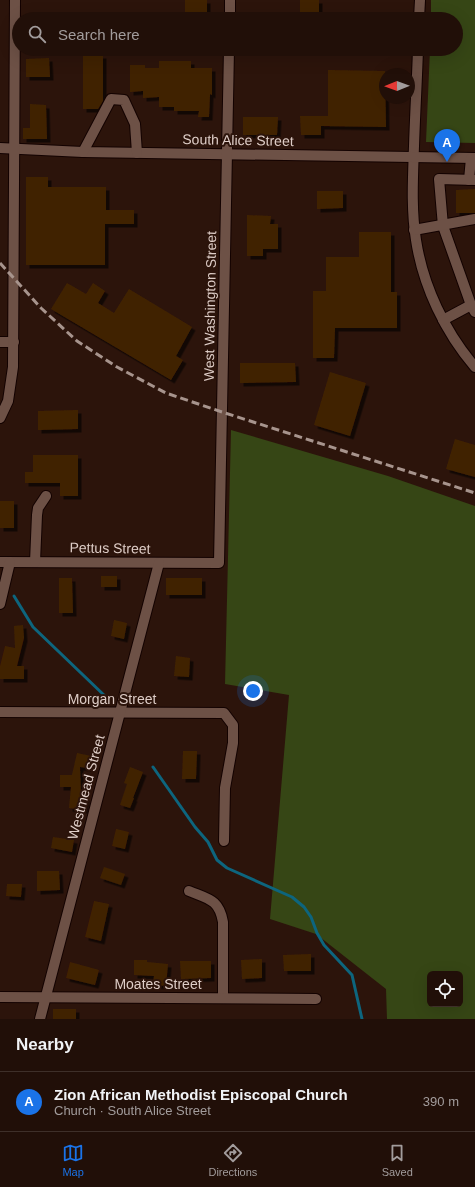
<!DOCTYPE html>
<html lang="en">
<head>
<meta charset="utf-8">
<style>
  body { margin:0; font-family:Arial,sans-serif; background:#291812; color:#f1f3f6 }
  .controls { position:absolute; right:12px; bottom:12px; display:grid; overflow:hidden; border-radius:6px; box-shadow:0 4px 16px #0002 }
  .controls button { width:36px; height:36px; display:grid; place-items:center; padding:0; border:0; border-bottom:1px solid #3e2f29; background:#210f08; color:#f1f3f6; font:20px sans-serif }
  .compass { position:absolute; left:379px; top:68px; width:36px; height:36px; border-radius:50%; background:#210f08; box-shadow:0 4px 16px #0002; rotate:269deg }
  .you { position:absolute; left:253px; top:691px; width:14px; height:14px; margin:-10px; border:3px solid #fff; border-radius:50%; background:#1a73e8; box-shadow:0 0 0 6px #1a73e833 }
  .badge { display:grid; place-items:center; width:26px; height:26px; border-radius:50%; background:#1a73e8; color:#fff; font-size:13px; font-weight:700 }
  .pin { position:absolute; translate:-50% -33px; filter:drop-shadow(0 1px 2px #0008) }
  .pin::after { content:''; position:absolute; top:21px; width:14px; height:12px; background:inherit; clip-path:polygon(0 0,100% 0,50% 100%) }
  .list { margin:0; padding:0; list-style:none }
  h2 { display:flex; justify-content:space-between; align-items:center; height:52px; margin:0; padding:0 16px; font-size:17px }
  h2 small { font-size:13px; font-weight:400; color:#a29c9c }
  .list li { display:grid; grid-template-columns:26px 1fr auto; gap:12px; align-items:center; box-sizing:border-box; height:60px; padding:0 16px; border-top:1px solid #3e2f29 }
  .list b { display:block; font-size:15px; white-space:nowrap }
  .list p { margin:0; font-size:13px; white-space:nowrap; color:#a29c9c }
  .list em { font-size:13px; font-style:normal; color:#a29c9c }
  .icon { flex:none; width:22px; height:22px; fill:none; stroke:currentColor; stroke-width:2; stroke-linecap:round; stroke-linejoin:round }
  .map { position:relative; flex:none; width:475px; height:1019px; overflow:hidden }
  .search { position:absolute; background:#210f08; box-shadow:0 4px 16px #0002; left:12px; right:12px; top:12px; height:44px; display:flex; align-items:center; gap:10px; box-sizing:border-box; padding:0 14px; border-radius:22px; color:#a29c9c; font-size:15px }
  .sheet { height:112px; background:#210f08 }
  nav { display:flex; justify-content:space-around; align-items:center; box-sizing:border-box; height:56px; border-top:1px solid #3e2f29; background:#210f08; font-size:11px; color:#a29c9c }
  nav a { display:grid; justify-items:center; gap:2px }
  nav .on { color:#1a73e8 }
  .map>svg:first-child { display:block }
  .green { fill:#364615; fill-rule:evenodd }
  .lines { fill:none; stroke-linecap:round; stroke-linejoin:round }
  .stream { stroke:#0d657e; stroke-width:3 }
  .building { fill:#412200; filter:url(#shadow) }
  .minor-casing { stroke:#130200; stroke-width:12 }
  .minor { stroke:#6d5146; stroke-width:10 }
  .rail { stroke:#a7948d; stroke-width:3; stroke-dasharray:8 4; stroke-linecap:butt }
  .labels { text-anchor:middle; dominant-baseline:central; stroke-width:4; stroke-linejoin:round; paint-order:stroke }
  .street-label { font-size:14px; fill:#decdc7; stroke:#2c140b }
</style>
</head>
<body>
<div class="map">
<svg width="475" height="1019" viewBox="0 0 475 1019">
  <defs>
    <filter id="shadow"><feDropShadow dx="3.5" dy="3.5" stdDeviation="0" flood-color="#0009"/></filter>
  </defs>
  <rect width="100%" height="100%" fill="#2c140b"/>
  <!-- green -->
  <g class="green">
    <path d="M 431,0 L 475,0 L 475,143 L 426,142 L 430,49 L 456,49 L 456,19 L 431,19 Z"/>
    <path d="M 231,430 L 388,476 L 475,506 L 475,1019 L 387,1019 L 386,989 L 316,934 L 270,919 L 289,695 L 225,684 ZM 430,974 L 460,974 L 460,1004 L 430,1004 Z"/>
  </g>
  <g class="lines">
    <!-- stream -->
    <g class="stream">
      <path d="M 14,596 L 33,627 L 106,697"/>
      <path d="M 153,767 L 195,827 L 208,842 L 217,860 L 227,868 L 292,897 L 304,907 L 311,917 L 317,933 L 324,945 L 352,975 L 362,1019"/>
    </g>
  </g>
  <!-- building -->
  <g class="building">
    <path d="M 185,0 L 207,0 L 207,19 L 190,19 L 190,12 L 185,13 Z"/>
    <rect x="300" y="0" width="19" height="19"/>
    <path d="M 83,55 L 103,55 L 103,101 L 98,109 L 83,109 Z"/>
    <path d="M 49,58 L 50,77 L 26,77 L 26,59 Z"/>
    <path d="M 159,61 L 191,61 L 191,68 L 212,68 L 212,95 L 210,94 L 209,117 L 198,117 L 199,111 L 174,111 L 174,107 L 159,107 L 159,97 L 143,98 L 143,91 L 130,92 L 130,65 L 145,65 L 145,68 L 159,68 Z"/>
    <path d="M 328,70 L 385,71 L 386,127 L 321,126 L 321,135 L 301,135 L 300,116 L 328,116 Z"/>
    <path d="M 30,104 L 46,105 L 47,139 L 23,139 L 23,128 L 30,128 Z"/>
    <path d="M 243,117 L 278,117 L 277,135 L 243,135 Z"/>
    <path d="M 26,177 L 48,177 L 48,187 L 106,187 L 106,210 L 134,210 L 134,224 L 105,224 L 105,265 L 26,265 Z"/>
    <path d="M 475,189 L 475,213 L 456,213 L 456,190 Z"/>
    <path d="M 317,191 L 343,191 L 343,208 L 317,209 Z"/>
    <path d="M 247,215 L 271,216 L 270,224 L 278,224 L 278,249 L 263,249 L 263,256 L 247,256 Z"/>
    <path d="M 359,232 L 391,232 L 391,292 L 397,292 L 397,328 L 335,328 L 334,358 L 313,358 L 313,291 L 326,291 L 326,257 L 359,257 Z"/>
    <path d="M 67,283 L 86,294 L 93,283 L 105,291 L 98,303 L 114,313 L 129,289 L 192,327 L 176,356 L 183,360 L 171,380 L 51,309 Z"/>
    <path d="M 240,363 L 295,363 L 296,382 L 240,383 Z"/>
    <path d="M 330,372 L 366,383 L 350,436 L 314,425 Z"/>
    <path d="M 78,410 L 78,429 L 38,430 L 38,411 Z"/>
    <path d="M 455,439 L 475,445 L 475,477 L 446,469 Z"/>
    <path d="M 33,455 L 78,455 L 78,496 L 60,496 L 60,483 L 25,483 L 25,472 L 33,472 Z"/>
    <rect x="0" y="501" width="14" height="27"/>
    <rect x="101" y="576" width="16" height="11"/>
    <path d="M 59,578 L 72,578 L 73,613 L 59,613 Z"/>
    <rect x="166" y="578" width="36" height="17"/>
    <path d="M 114,620 L 127,623 L 124,639 L 111,636 Z"/>
    <path d="M 23,625 L 24,638 L 17,666 L 24,666 L 24,679 L 0,679 L 0,666 L 5,646 L 15,648 L 14,626 Z"/>
    <path d="M 176,656 L 190,658 L 189,677 L 174,676 Z"/>
    <path d="M 183,751 L 197,751 L 196,779 L 182,779 Z"/>
    <path d="M 77,753 L 91,756 L 88,768 L 80,767 L 81,797 L 86,797 L 84,810 L 69,808 L 71,787 L 60,787 L 60,775 L 72,775 Z"/>
    <path d="M 130,767 L 143,772 L 133,798 L 134,798 L 130,808 L 120,805 L 127,784 L 124,783 Z"/>
    <path d="M 116,829 L 129,832 L 125,849 L 112,846 Z"/>
    <path d="M 53,837 L 74,840 L 72,852 L 51,848 Z"/>
    <path d="M 104,867 L 125,874 L 121,885 L 100,878 Z"/>
    <path d="M 37,871 L 59,871 L 60,890 L 37,891 Z"/>
    <path d="M 7,884 L 22,884 L 21,897 L 6,896 Z"/>
    <path d="M 94,901 L 109,904 L 101,941 L 85,937 Z"/>
    <path d="M 311,954 L 311,971 L 284,971 L 283,955 Z"/>
    <path d="M 262,959 L 262,978 L 242,979 L 241,960 Z"/>
    <path d="M 134,960 L 147,960 L 147,962 L 168,964 L 166,986 L 153,985 L 154,976 L 134,975 Z"/>
    <path d="M 180,961 L 211,961 L 211,978 L 181,979 Z"/>
    <path d="M 70,962 L 99,970 L 95,985 L 66,978 Z"/>
    <rect x="53" y="1009" width="23" height="10"/>
  </g>
  <g class="lines">
    <defs>
      <g id="minor">
        <path d="M 230,19 L 230,0"/>
        <path d="M 419,19 L 420,0"/>
        <path d="M 418,49 C 417,81 415,114 414,146 C 413,177 411,209 416,240 C 423,286 445,332 475,367"/>
        <path d="M 0,148 L 83,152 L 475,158"/>
        <path d="M 83,152 L 111,99 L 124,100 L 135,124 L 137,153"/>
        <path d="M 469,180 L 471,158"/>
        <path d="M 475,180 L 439,179 L 443,226 L 471,305 L 475,312"/>
        <path d="M 414,230 L 475,219"/>
        <path d="M 443,320 L 471,305"/>
        <path d="M 0,342 L 14,342"/>
        <path d="M 0,418 L 8,401 L 13,367 L 15,0"/>
        <path d="M 0,562 L 219,563 L 229,49"/>
        <path d="M 35,562 L 37,515 L 38,508 L 46,496"/>
        <path d="M 0,604 L 10,562"/>
        <path d="M 0,712 L 224,713 L 233,725 L 233,743 L 225,788 L 224,841"/>
        <path d="M 189,891 C 208,899 219,899 223,922 L 223,998"/>
        <path d="M 0,997 L 316,999"/>
        <path d="M 40,1019 L 159,563"/>
      </g>
    </defs>
    <!-- minor casing -->
    <use href="#minor" class="minor-casing"/>
    <!-- minor -->
    <use href="#minor" class="minor"/>
    <!-- rail -->
    <path class="rail" d="M 0,263 L 41,308 L 77,341 L 117,367 L 166,393 L 222,412 L 475,493"/>
  </g>
  <g class="labels">
    <!-- street labels -->
    <g class="street-label">
      <text transform="translate(238 140) rotate(1)">South Alice Street</text>
      <text transform="translate(210 306) rotate(-89)">West Washington Street</text>
      <text transform="translate(110 548) rotate(1)">Pettus Street</text>
      <text x="112" y="699">Morgan Street</text>
      <text transform="translate(86 787) rotate(-75)">Westmead Street</text>
      <text x="158" y="984">Moates Street</text>
    </g>
  </g>
</svg>
<div class="controls">
<button><svg class="icon" aria-label="locate" viewBox="0 0 24 24"><circle cx="12" cy="12" r="6"/><path d="M12 2v4M12 18v4M2 12h4M18 12h4"/></svg></button>
</div>
<svg class="compass" viewBox="-18 -18 36 36"><path d="M0-13l5 13h-10z" fill="#e53935"/><path d="M0 13l5-13h-10z" fill="#a29c9c"/></svg>
<div class="you"></div>
<div class="pin badge" style="left:447px;top:162px">A</div>
<div class="search"><svg class="icon" aria-label="search" viewBox="0 0 24 24"><circle cx="10" cy="10" r="6"/><path d="M15 15l6 6"/></svg>Search here</div>
</div>
<section class="sheet">
<h2>Nearby<small></small></h2>
<ul class="list">
<li><span class="badge">A</span><div><b>Zion African Methodist Episcopal Church</b><p>Church · South Alice Street</p></div><em>390 m</em></li>
</ul>
</section>
<nav>
<a class="on"><svg class="icon" aria-label="map" viewBox="0 0 24 24"><path d="M3 6l6-2 6 2 6-2v14l-6 2-6-2-6 2zM9 4v14M15 6v14"/></svg>Map</a>
<a><svg class="icon" aria-label="directions" viewBox="0 0 24 24"><path d="M12 3l9 9-9 9-9-9zM9 14v-3h6M13 9l2 2-2 2"/></svg>Directions</a>
<a><svg class="icon" aria-label="saved" viewBox="0 0 24 24"><path d="M7 4h10v16l-5-4-5 4z"/></svg>Saved</a>
</nav>
</body>
</html>
